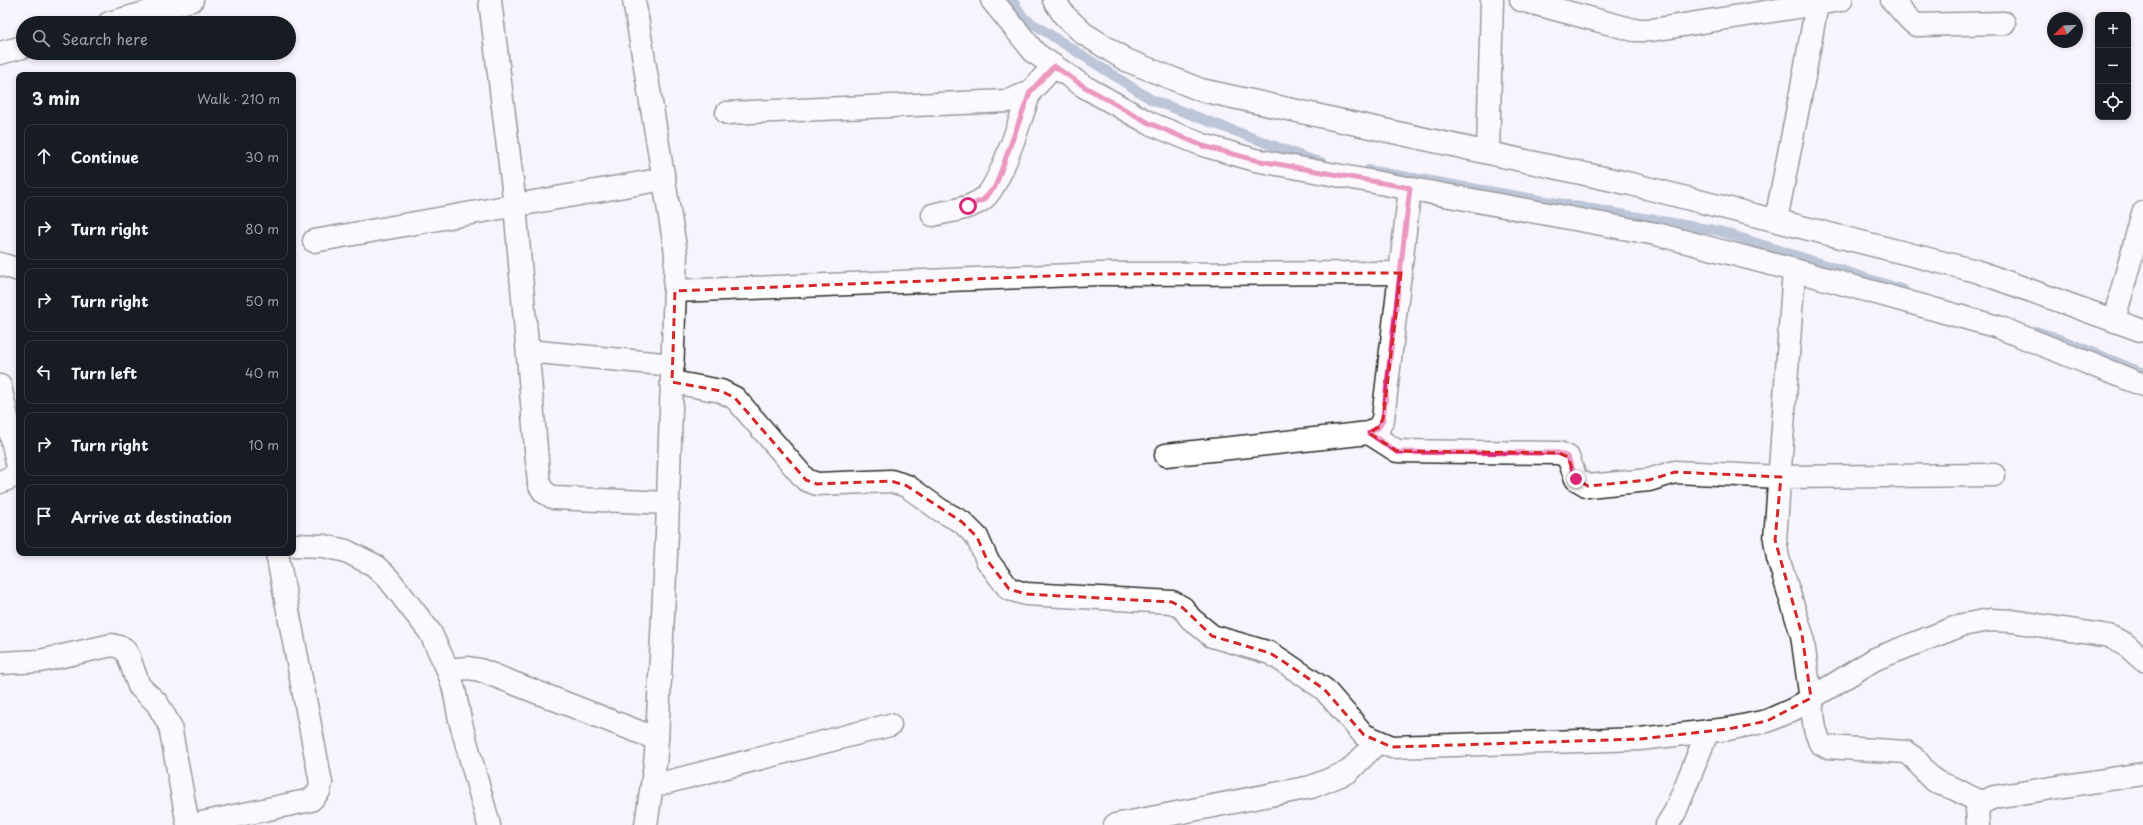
<!DOCTYPE html>
<html lang="en">
<head>
<meta charset="utf-8">
<style>
  body { margin:0; font-family:"Playpen Sans",sans-serif; background:#20242c; color:#f1f3f6 }
  .controls { position:absolute; right:12px; top:12px; display:grid; overflow:hidden; border-radius:8px; box-shadow:0 2px 6px #0003 }
  .controls button { width:36px; height:36px; display:grid; place-items:center; padding:0; border:0; border-bottom:1px solid #363941; background:#171b24; color:#f1f3f6; font:20px sans-serif }
  .compass { position:absolute; left:2047px; top:12px; width:36px; height:36px; border-radius:50%; background:#171b24; box-shadow:0 2px 6px #0003; rotate:246deg }
  .stop { position:absolute; width:12px; height:12px; margin:-9px; border:3px solid #db2777; border-radius:50%; background:#fff }
  .stop.end { background:#db2777; border-color:#fff; box-shadow:0 1px 4px #0008 }
  .list { margin:0; padding:0; list-style:none }
  h2 { display:flex; justify-content:space-between; align-items:center; height:52px; margin:0; padding:0 16px; font-size:17px }
  h2 small { font-size:13px; font-weight:400; color:#9ea1a6 }
  .list li { display:grid; grid-template-columns:26px 1fr auto; gap:12px; align-items:center; box-sizing:border-box; height:64px; margin:0 8px 8px; padding:0 8px; border:1px solid #363941; border-radius:8px }
  .list b { display:block; font-size:15px; white-space:nowrap }
  .list em { font-size:13px; font-style:normal; color:#9ea1a6 }
  .icon { flex:none; width:22px; height:22px; fill:none; stroke:currentColor; stroke-width:2; stroke-linecap:round; stroke-linejoin:round }
  .map { position:relative; flex:none; width:2143px; height:825px; overflow:hidden }
  .search { position:absolute; background:#171b24; box-shadow:0 2px 6px #0003; left:16px; top:16px; width:280px; height:44px; display:flex; align-items:center; gap:10px; box-sizing:border-box; padding:0 14px; border-radius:22px; color:#9ea1a6; font-size:15px }
  .panel { position:absolute; background:#171b24; box-shadow:0 2px 6px #0003; left:16px; top:72px; width:280px; height:484px; border-radius:8px }
  .map>svg:first-child { display:block }
  .lines { fill:none; stroke-linecap:round; stroke-linejoin:round }
  .stream { stroke:#748eaa; stroke-width:10 }
  .minor-casing { stroke:#2b2b2b; stroke-width:25 }
  .minor { stroke:#fff; stroke-width:22 }
  .route { stroke:#db2777; stroke-width:5 }
  .marked { fill:none; stroke:#d62828; stroke-width:3; stroke-dasharray:8 5; stroke-linejoin:round }
</style>
</head>
<body>
<div class="map">
<svg width="2143" height="825" viewBox="0 0 2143 825">
  <rect width="100%" height="100%" fill="#f7f4fe"/>
  <filter id="ink" filterUnits="userSpaceOnUse"><feTurbulence type="fractalNoise" baseFrequency=".025" numOctaves="2"/><feDisplacementMap in="SourceGraphic" scale="8" xChannelSelector="R" yChannelSelector="G"/><feConvolveMatrix kernelMatrix="1 2 1 2 8 2 1 2 1" color-interpolation-filters="sRGB"/></filter>
  <g filter="url(#ink)">
    <g class="lines">
      <!-- stream -->
      <g class="stream">
        <path d="M 1012,0 L 1024,18 L 1152,100 L 1312,160 L 1321,162"/>
        <path d="M 1368,170 L 1719,231 L 1904,290"/>
        <path d="M 2036,331 L 2062,340 L 2143,373"/>
      </g>
      <defs>
        <g id="minor">
          <path d="M 490,0 L 515,205 L 539,484 L 544,492 L 554,498 L 668,503"/>
          <path d="M 634,0 L 676,253 L 667,533 L 657,739 L 655,764 L 646,825"/>
          <path d="M 992,0 L 1035,53 L 1085,87 L 1149,123 L 1203,145 L 1255,160 L 1656,234 L 1794,270 L 1998,327 L 2143,385"/>
          <path d="M 1054,0 L 1064,15 L 1083,33 L 1126,60 L 1201,90 L 1631,184 L 1976,271 L 2143,331"/>
          <path d="M 1521,0 L 1634,30 L 1652,30 L 1841,0"/>
          <path d="M 1892,0 C 1901,8 1906,18 1916,25 L 2004,23"/>
          <path d="M 109,23 L 192,0"/>
          <path d="M 0,53 L 23,47"/>
          <path d="M 727,113 L 1008,101 L 1030,92 L 1054,66"/>
          <path d="M 1488,152 L 1492,0"/>
          <path d="M 933,215 C 949,211 970,209 983,199 C 1001,186 1021,116 1030,92"/>
          <path d="M 1776,220 L 1803,82 L 1817,4"/>
          <path d="M 314,241 L 664,179"/>
          <path d="M 0,264 L 19,270"/>
          <path d="M 1794,270 L 1775,540 L 1778,558 L 1802,635 L 1815,729 L 1820,743 L 1827,747 L 1906,752 C 1918,758 1920,767 1929,776 C 1936,784 1946,785 1955,789 C 1965,794 1972,799 1983,802"/>
          <path d="M 675,291 L 1099,274 L 1401,273"/>
          <path d="M 2114,320 L 2143,213"/>
          <path d="M 528,351 L 673,365"/>
          <path d="M 672,382 L 721,391 L 735,398 L 806,480 L 817,484 L 891,481 L 907,486 L 940,510 L 962,522 L 977,537 L 987,560 L 1009,589 L 1026,594 L 1172,602 L 1183,608 L 1190,618 L 1212,636 L 1270,653 L 1284,662 L 1324,689 L 1364,735 L 1392,747 L 1640,739 L 1728,729 L 1767,721 L 1794,709 L 1875,659 L 1962,625 L 1990,620 L 2012,621 L 2109,636 L 2125,644 L 2143,660"/>
          <path d="M 0,386 L 19,471"/>
          <path d="M 1369,433 L 1397,451 L 1559,453 L 1568,457 L 1576,479 L 1588,486 L 1649,480 L 1675,472 L 1781,477 L 1994,475"/>
          <path d="M 1166,455 L 1369,433 L 1379,427 L 1383,419 L 1410,188"/>
          <path d="M 0,482 L 19,474"/>
          <path d="M 293,545 L 324,546 L 346,551 L 374,565 L 388,578 L 430,632 L 448,670 L 454,689 L 460,720 L 489,825"/>
          <path d="M 0,663 L 40,661 L 112,645 L 123,648 L 128,655 L 139,686 L 157,703 L 170,726 L 188,825"/>
          <path d="M 448,670 L 468,668 L 480,670 L 657,739"/>
          <path d="M 652,786 L 890,725"/>
          <path d="M 192,825 L 311,800 L 319,791 L 321,783 L 277,553"/>
          <path d="M 1115,825 L 1311,787 L 1348,772 L 1378,742"/>
          <path d="M 1667,825 L 1675,812 L 1708,731"/>
          <path d="M 1978,825 L 1977,809 L 1983,802 L 1994,797 L 2143,774"/>
        </g>
      </defs>
      <!-- minor casing -->
      <use href="#minor" class="minor-casing"/>
      <!-- minor -->
      <use href="#minor" class="minor"/>
    </g>
  </g>
  <g class="lines" filter="url(#ink)">
    <!-- route -->
    <path class="route" d="M 968,206 L 983,200 L 995,187 L 1030,92 L 1054,66 L 1085,87 L 1149,123 L 1203,146 L 1255,160 L 1410,188 L 1383,419 L 1379,427 L 1369,433 L 1397,452 L 1558,453 L 1568,457 L 1576,479"/>
  </g>
  <!-- marked area -->
  <path d="M0 0H2143V825H0ZM 1401,273 L 1383,419 L 1379,427 L 1369,433 L 1397,451 L 1559,453 L 1568,457 L 1576,479 L 1588,486 L 1649,480 L 1675,472 L 1781,477 L 1775,540 L 1802,635 L 1811,698 L 1767,721 L 1728,729 L 1640,739 L 1392,747 L 1364,735 L 1324,689 L 1284,662 L 1270,653 L 1212,636 L 1183,608 L 1172,602 L 1026,594 L 1009,589 L 987,560 L 977,537 L 962,522 L 907,486 L 891,481 L 817,484 L 806,480 L 735,398 L 721,391 L 672,382 L 675,291 L 1099,274 Z" fill="#f7f4fe" fill-opacity=".55" fill-rule="evenodd"/>
  <path class="marked" d="M 1401,273 L 1383,419 L 1379,427 L 1369,433 L 1397,451 L 1559,453 L 1568,457 L 1576,479 L 1588,486 L 1649,480 L 1675,472 L 1781,477 L 1775,540 L 1802,635 L 1811,698 L 1767,721 L 1728,729 L 1640,739 L 1392,747 L 1364,735 L 1324,689 L 1284,662 L 1270,653 L 1212,636 L 1183,608 L 1172,602 L 1026,594 L 1009,589 L 987,560 L 977,537 L 962,522 L 907,486 L 891,481 L 817,484 L 806,480 L 735,398 L 721,391 L 672,382 L 675,291 L 1099,274 Z"/>
</svg>
<div class="controls">
<button>+</button>
<button>−</button>
<button><svg class="icon" aria-label="locate" viewBox="0 0 24 24"><circle cx="12" cy="12" r="6"/><path d="M12 2v4M12 18v4M2 12h4M18 12h4"/></svg></button>
</div>
<svg class="compass" viewBox="-18 -18 36 36"><path d="M0-13l5 13h-10z" fill="#e53935"/><path d="M0 13l5-13h-10z" fill="#9ea1a6"/></svg>
<div class="stop" style="left:968px;top:206px"></div>
<div class="stop end" style="left:1576px;top:479px"></div>
<div class="search"><svg class="icon" aria-label="search" viewBox="0 0 24 24"><circle cx="10" cy="10" r="6"/><path d="M15 15l6 6"/></svg>Search here</div>
<section class="panel">
<h2>3 min<small>Walk · 210 m</small></h2>
<ul class="list">
<li><svg class="icon" aria-label="ahead" viewBox="0 0 24 24"><path d="M12 20V5M6 11l6-6 6 6"/></svg><div><b>Continue</b></div><em>30 m</em></li>
<li><svg class="icon" aria-label="right" viewBox="0 0 24 24"><path d="M7 20v-9h11M14 6l5 5-5 5"/></svg><div><b>Turn right</b></div><em>80 m</em></li>
<li><svg class="icon" aria-label="right" viewBox="0 0 24 24"><path d="M7 20v-9h11M14 6l5 5-5 5"/></svg><div><b>Turn right</b></div><em>50 m</em></li>
<li><svg class="icon" aria-label="left" viewBox="0 0 24 24"><path d="M17 20v-9H6M10 6l-5 5 5 5"/></svg><div><b>Turn left</b></div><em>40 m</em></li>
<li><svg class="icon" aria-label="right" viewBox="0 0 24 24"><path d="M7 20v-9h11M14 6l5 5-5 5"/></svg><div><b>Turn right</b></div><em>10 m</em></li>
<li><svg class="icon" aria-label="arrive" viewBox="0 0 24 24"><path d="M6 21V4h12l-3 4 3 4H6"/></svg><div><b>Arrive at destination</b></div></li>
</ul>
</section>
</div>
</body>
</html>
